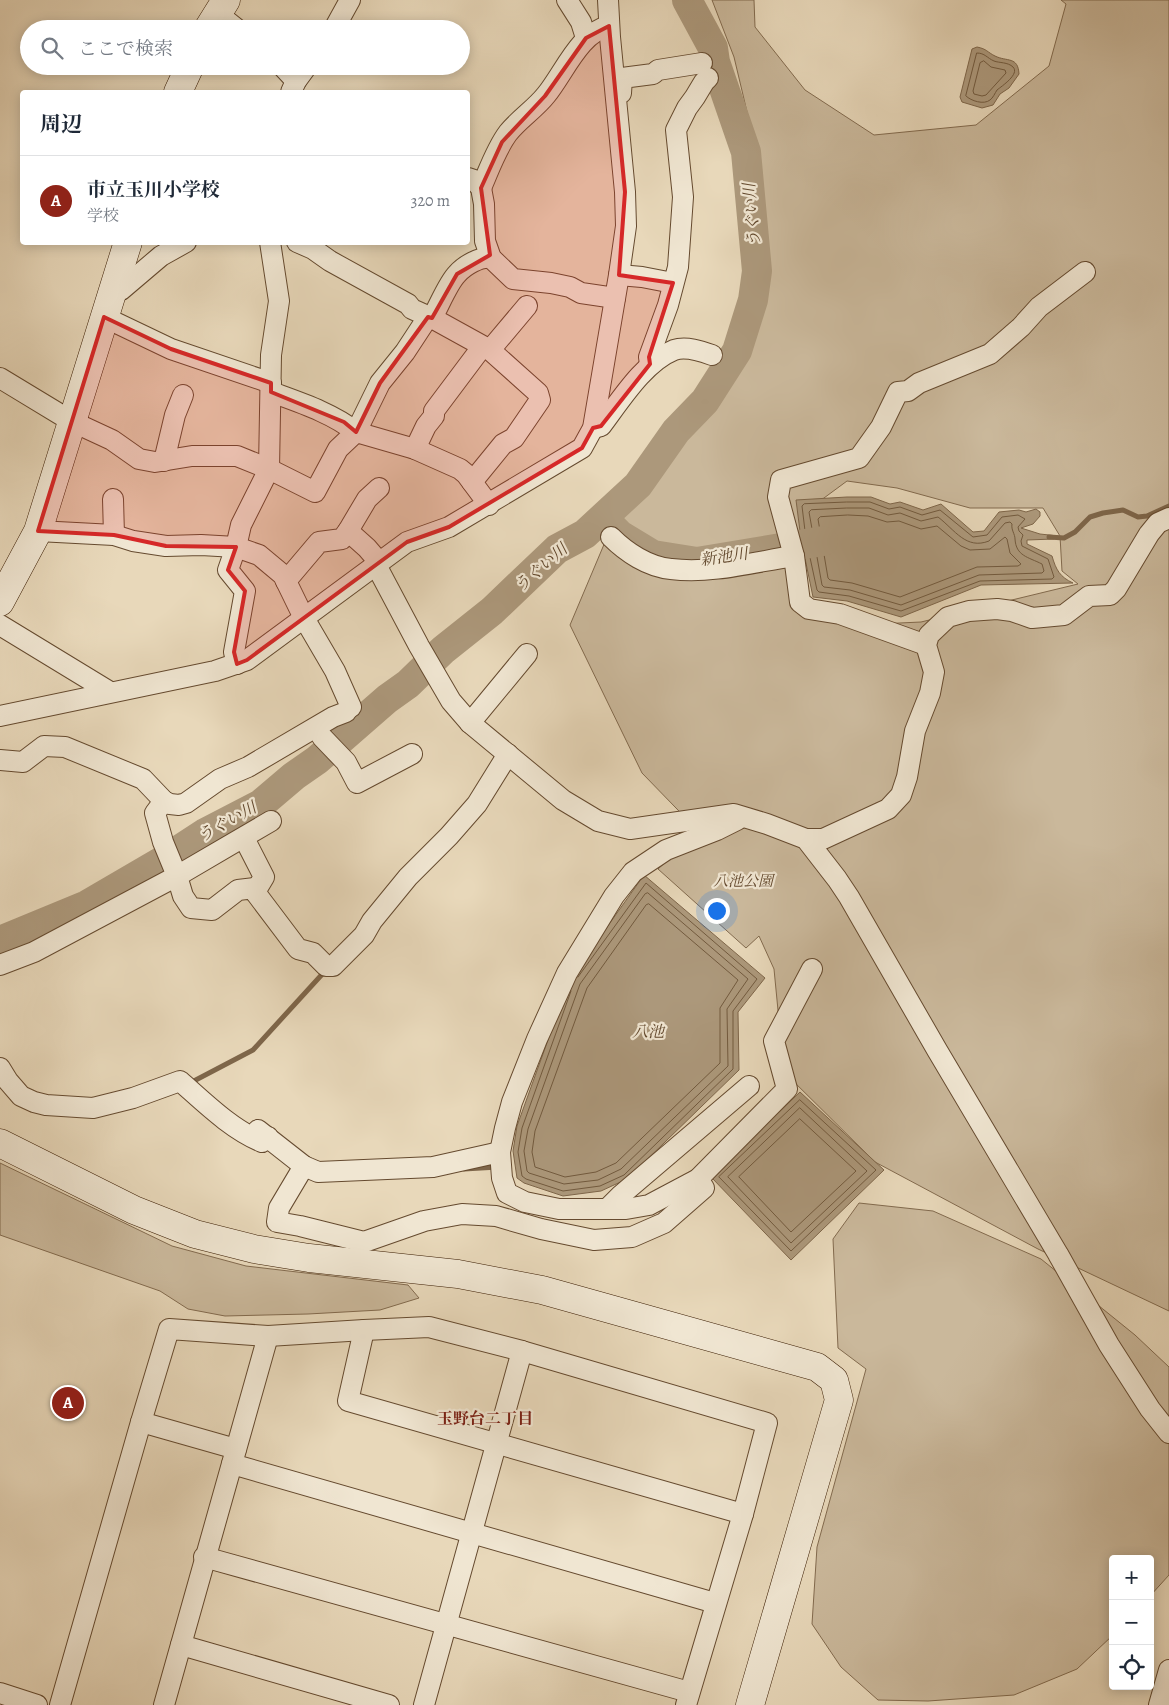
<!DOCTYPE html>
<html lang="ja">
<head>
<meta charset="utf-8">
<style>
  body { margin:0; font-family:Alegreya,"Noto Serif JP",serif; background:#f2f2f3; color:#1f2937 }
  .controls { position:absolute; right:15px; bottom:15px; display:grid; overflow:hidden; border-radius:5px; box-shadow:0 2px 12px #0003 }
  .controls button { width:45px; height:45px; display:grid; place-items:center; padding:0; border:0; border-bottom:1px solid #e0e1e3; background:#fff; color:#1f2937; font:25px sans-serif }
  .you { position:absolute; left:716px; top:910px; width:18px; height:18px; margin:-12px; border:4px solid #fff; border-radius:50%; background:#1a73e8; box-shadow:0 0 0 8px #1a73e833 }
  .badge { display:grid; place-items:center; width:32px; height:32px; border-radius:50%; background:#8f2418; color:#fff; font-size:16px; font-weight:700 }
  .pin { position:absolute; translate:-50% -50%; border:2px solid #fff; box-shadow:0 1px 5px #0006 }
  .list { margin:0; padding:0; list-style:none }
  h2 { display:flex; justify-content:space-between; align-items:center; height:65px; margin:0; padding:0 20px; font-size:21px }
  h2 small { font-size:16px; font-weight:400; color:#747a83 }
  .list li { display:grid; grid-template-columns:32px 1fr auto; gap:15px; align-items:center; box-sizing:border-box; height:90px; padding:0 20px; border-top:1px solid #e0e1e3 }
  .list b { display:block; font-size:19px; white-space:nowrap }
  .list p { margin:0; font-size:16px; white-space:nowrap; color:#747a83 }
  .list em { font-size:16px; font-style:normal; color:#747a83 }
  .icon { flex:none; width:28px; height:28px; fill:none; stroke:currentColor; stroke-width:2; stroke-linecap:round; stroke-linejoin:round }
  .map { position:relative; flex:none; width:1169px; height:1705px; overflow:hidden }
  .search { position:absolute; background:#fff; box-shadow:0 2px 12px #0003; left:20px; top:20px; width:450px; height:55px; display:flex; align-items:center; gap:12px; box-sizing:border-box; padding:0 18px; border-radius:28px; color:#747a83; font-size:19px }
  .panel { position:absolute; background:#fff; box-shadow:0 2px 12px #0003; left:20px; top:90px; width:450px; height:155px; border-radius:5px }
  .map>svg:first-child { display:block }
  .green { fill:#cab89b; stroke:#826a4e; fill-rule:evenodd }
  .water { fill:#ac987b; stroke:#7e664a }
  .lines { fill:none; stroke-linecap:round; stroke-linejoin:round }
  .shore { stroke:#725a3e; stroke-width:1 }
  .stream { stroke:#7e664a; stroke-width:5 }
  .river { stroke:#ac987b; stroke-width:30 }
  .street-casing { stroke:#654a2f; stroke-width:22 }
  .secondary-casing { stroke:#391b01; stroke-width:29 }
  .street { stroke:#f0e6d2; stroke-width:20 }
  .secondary { stroke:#f0e6d2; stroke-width:28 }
  .marked { fill:#d62828; fill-opacity:0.2; stroke:#d62828; stroke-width:4; stroke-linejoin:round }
  .labels { text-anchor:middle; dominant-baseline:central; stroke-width:4.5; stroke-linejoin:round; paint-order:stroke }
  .park-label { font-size:15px; font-style:italic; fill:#644a2f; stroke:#f0e6d2 }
  .water-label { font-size:16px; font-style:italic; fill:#61472c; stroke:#f0e6d2 }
  .neighbourhood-label { font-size:16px; font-weight:bold; fill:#7a1f14; stroke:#f0e6d2 }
</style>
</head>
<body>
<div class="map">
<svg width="1169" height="1705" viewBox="0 0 1169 1705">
  <rect width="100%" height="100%" fill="#e8d8ba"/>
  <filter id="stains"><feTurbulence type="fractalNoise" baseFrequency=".004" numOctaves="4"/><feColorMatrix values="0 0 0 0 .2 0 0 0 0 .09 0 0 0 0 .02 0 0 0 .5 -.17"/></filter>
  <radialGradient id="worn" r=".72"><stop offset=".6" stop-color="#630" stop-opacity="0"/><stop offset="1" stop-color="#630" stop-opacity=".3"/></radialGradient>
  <!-- green -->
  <g class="green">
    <path d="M 712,0 L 754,0 L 755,27 L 805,90 L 874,135 L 976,125 L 1049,66 L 1066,4 L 1061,0 L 1169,0 L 1169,1311 L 1038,1249 L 875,1162 L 784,1072 L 774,969 L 759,936 L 746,948 L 658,869 L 669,859 L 709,842 L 642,773 L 570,625 L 616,516 L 703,416 L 755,329 L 764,219 L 748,116 L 734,57 ZM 847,481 L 897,488 L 970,508 L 1043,508 L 1060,536 L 1062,571 L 1078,584 L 921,622 L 857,625 L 804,603 L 793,557 L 805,512 Z"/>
    <path d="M 0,1163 L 172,1246 L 246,1266 L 408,1285 L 419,1298 L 380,1310 L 308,1314 L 225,1316 L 188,1309 L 160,1291 L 0,1235 Z"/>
    <path d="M 859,1203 L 933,1211 L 1041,1259 L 1135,1335 L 1169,1367 L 1169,1575 L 1150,1596 L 1150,1559 L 1113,1559 L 1113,1635 L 1077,1669 L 1014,1695 L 928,1701 L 878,1700 L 841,1667 L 812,1624 L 817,1547 L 866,1369 L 838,1348 L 833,1239 Z"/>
  </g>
  <!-- water -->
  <g class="water">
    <path d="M 977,47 C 987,49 987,52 995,56 C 1007,62 1018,56 1019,74 L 1009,88 L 1000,94 L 993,105 L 982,108 L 962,102 L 960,97 L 972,49 Z"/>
    <path d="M 847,497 L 871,497 L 890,504 L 900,502 L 923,510 L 941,504 L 973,532 L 984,531 L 999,512 L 1019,510 L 1026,512 L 1036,509 L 1040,512 L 1040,516 L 1033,524 L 1021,528 L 1040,534 L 1058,536 L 1054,539 L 1027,540 L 1027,544 L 1052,556 C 1056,570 1060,577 1073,583 L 981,585 L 901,617 L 847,601 L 813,597 L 801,539 L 796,500 Z"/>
    <path d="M 644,875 L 765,978 L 738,1012 L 739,1070 L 627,1179 L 601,1191 L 563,1196 L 524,1183 L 517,1178 L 513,1151 L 517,1126 L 570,979 Z"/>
    <path d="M 800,1092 L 884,1170 L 791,1260 L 711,1177 Z"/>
  </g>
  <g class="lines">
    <!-- shore -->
    <g class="shore">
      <path d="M 977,53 C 985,53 987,58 994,61 C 999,63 1008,62 1013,67 C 1020,74 1002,86 997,90 C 995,93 993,98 990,100 C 984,105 971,101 966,96 Z"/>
      <path d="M 984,61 L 991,67 L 1005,70 L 1006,73 L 986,95 L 982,96 L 974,94 L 973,91 L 980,63 Z"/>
      <path d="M 847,502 L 870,502 L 889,509 L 900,507 L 922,515 L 940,510 L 973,537 L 987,535 L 1002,517 L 1018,515 L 1025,519 L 1018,527 L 1019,531 L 1023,535 L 1021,541 L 1022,546 L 1048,559 L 1054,577 L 1052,579 L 980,581 L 901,611 L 849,596 L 819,592 L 817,590 L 806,539 L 802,506 L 804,504 Z"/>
      <path d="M 847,508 L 869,508 L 888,515 L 900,513 L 921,521 L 938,517 C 955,530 966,550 989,541 L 1005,523 L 1010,522 L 1012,524 C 1011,530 1015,534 1015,539 C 1016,556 1028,557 1042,564 L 1044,571 L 1042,573 L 979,575 L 901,605 L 850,590 L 824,587 L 822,585 L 809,512 L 811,510 Z"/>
      <path d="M 848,515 L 868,516 L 887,522 L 899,521 L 921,529 L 937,526 L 961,546 L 970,550 L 990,549 L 1005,537 L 1007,539 L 1010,553 L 1021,564 L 1018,566 L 977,567 L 900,597 L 852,583 L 830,580 L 828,578 L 818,519 L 820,517 Z"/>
      <path d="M 648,893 L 748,979 L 727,1009 L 728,1066 L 621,1169 L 598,1180 L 564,1184 L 529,1173 L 527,1171 L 524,1151 L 528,1129 L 580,984 L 645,894 Z"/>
      <path d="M 649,904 L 738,980 L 720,1008 L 720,1063 L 616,1163 L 596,1172 L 565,1177 L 535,1167 L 532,1152 L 535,1131 L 587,988 L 646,905 Z"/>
      <path d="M 571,991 L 522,1128 L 518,1152 L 522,1176 L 526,1179 L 563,1191 L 600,1186 L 624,1175 L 733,1069 L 733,1011 L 757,979 L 646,883 L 578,977"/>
      <path d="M 800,1100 L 876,1170 L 791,1251 L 719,1177 Z"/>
      <path d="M 800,1108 L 867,1171 L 791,1243 L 728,1177 Z"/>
      <path d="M 800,1119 L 856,1171 L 791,1232 L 739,1177 Z"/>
    </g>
    <!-- stream -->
    <g class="stream">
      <path d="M 1049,537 L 1064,538 L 1075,532 L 1090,517 L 1103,513 L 1123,510 L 1138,517 L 1147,516 L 1169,506"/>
      <path d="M 190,1083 L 253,1050 L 326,970"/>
      <path d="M 464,1169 L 498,1167"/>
    </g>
    <!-- river -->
    <g class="river">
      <path d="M 605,520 L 620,535 L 653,555 L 697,562 L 823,541"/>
      <path d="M 0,941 L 87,905 L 159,863 L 205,833 L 261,804 L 294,776 L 317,760 L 387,699 L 408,684 L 443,650 L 492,611 L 557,549 L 585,534 L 638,485 L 676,431 L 705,401 L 737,351 L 753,300 L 757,271 L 746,152 L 715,62 L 713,48 L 687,0"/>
    </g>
    <defs>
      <g id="street">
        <path d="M 567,0 L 581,22 L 586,38"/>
        <path d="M 217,13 L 237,29"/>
        <path d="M 334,29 L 350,0"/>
        <path d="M 282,66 L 296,81"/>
        <path d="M 291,92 L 296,81 L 307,66"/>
        <path d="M 616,96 L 621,93 L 622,78 L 653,74 L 658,70 L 702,63"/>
        <path d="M 468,178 L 474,180 L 481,188 L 484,204 L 485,241 L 491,258 L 513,279 L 551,283 L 570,287 L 581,293 L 615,298"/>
        <path d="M 481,188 C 489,170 496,149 508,133 C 519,119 535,109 546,95 C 564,73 580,32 609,26"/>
        <path d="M 297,242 L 313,249 L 330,261 L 408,304 L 412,309 L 432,318 L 490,350 L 538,393 L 540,400 L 514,438 L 503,444 L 472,482"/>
        <path d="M 619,275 L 642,277 L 673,283"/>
        <path d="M 112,293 L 121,290 L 161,256 L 186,242"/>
        <path d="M 104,317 L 171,349 L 271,383"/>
        <path d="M 432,318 C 439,306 448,283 457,274 C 464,266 480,256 491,258"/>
        <path d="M 490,350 L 527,306"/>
        <path d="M 650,364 L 649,357 L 668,305 L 678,267 L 683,197 L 676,130 L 687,108 L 695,97 L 704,82 L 708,78"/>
        <path d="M 0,378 L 71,421 L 112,440 L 139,459 L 155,462 L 192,456 L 237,456 L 269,469 L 315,492 L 338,449 L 356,432 L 415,449 L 460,469 L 466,474 L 489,505"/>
        <path d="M 271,392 C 301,403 332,413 356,432 L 380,383 L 405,352 L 428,317"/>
        <path d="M 593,428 L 601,426 C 620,401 644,362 674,350 C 686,346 701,351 712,355"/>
        <path d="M 415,449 L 426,426 L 434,416 L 434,411 L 482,347"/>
        <path d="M 164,461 L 175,415 L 183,395"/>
        <path d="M 113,499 L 114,535"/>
        <path d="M 38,531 L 114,535 L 133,541 L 166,546 L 201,545 L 236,547 L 259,555 L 283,575 L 304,618 L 335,671 L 351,707"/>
        <path d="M 348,531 L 367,548 L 379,562"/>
        <path d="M 611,537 C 626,552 648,567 671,569 C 712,574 754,562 794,556"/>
        <path d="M 376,565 L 419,646 L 451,701 L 470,723 L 563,800 L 598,821 L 630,829 L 734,814 L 767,824 L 806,839 L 837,879 L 849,897 L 937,1050 L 1058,1254 L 1109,1345 L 1150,1409 L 1169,1433"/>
        <path d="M 286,581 L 319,542 L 342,539 L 348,531 L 367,499 L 379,488"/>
        <path d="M 0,625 L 110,692"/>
        <path d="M 926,645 L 840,614 L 809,609 L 800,602 L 794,556 L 778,497 L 781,480 L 859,458 L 881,427 L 898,392 L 908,391 L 919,383 L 990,354 L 1021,327 L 1039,307 L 1085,272"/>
        <path d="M 237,664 L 234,652 L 245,591 L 228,570 L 236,547 L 241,525 L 269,469 L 271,355 L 279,301 L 270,242"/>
        <path d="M 0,716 L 215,671 L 247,660 L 407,542 L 449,527 L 582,448 L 593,428 L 619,275 L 626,226 L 625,192 L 610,37 L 608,0"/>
        <path d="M 470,723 L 527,654"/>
        <path d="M 322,737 L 346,762 L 357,783 L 412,754"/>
        <path d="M 0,760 L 23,762 L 44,746 L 65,747 L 143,779 L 164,801 L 170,804 L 179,805 L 186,803 L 220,779 L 248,767 L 333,717 L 346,712"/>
        <path d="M 164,801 L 155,813 L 163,842 L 177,876 L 183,896 L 191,908 L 212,910 L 238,890 L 255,888 L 255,892"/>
        <path d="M 737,820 L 717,830 L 666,850 L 633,872 L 614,896 L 567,973 L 537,1039 L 512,1102 L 505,1128 L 500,1152 L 502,1178 L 507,1193 L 525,1202 L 559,1209 L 626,1209 L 649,1205 L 698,1179 L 787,1089 L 774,1041 L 812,969"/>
        <path d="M 244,838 L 264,877 L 255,892 L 298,949 L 313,953 L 326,966 L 333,966 L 364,935 L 372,921 L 408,877 L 449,836 L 477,804 L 508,754"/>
        <path d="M 806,839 L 823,839 L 888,809 L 901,795 L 907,777 L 915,731 L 930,693 L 934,672 L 926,645 L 929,635 L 948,617 L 969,611 L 997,609 L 1012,611 L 1032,618 L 1064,615 L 1089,596 L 1110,595 L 1116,589 L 1149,534 L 1158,523 L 1169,518"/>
        <path d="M 0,965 L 34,952 L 177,876 L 271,821"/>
        <path d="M 0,1068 L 8,1081 L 21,1096 L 34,1102 L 46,1105 L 93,1108 L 133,1098 L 180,1081 C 205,1103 231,1129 262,1142 L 268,1137"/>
        <path d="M 258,1130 L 304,1166 L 318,1172 L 433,1167 L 500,1152"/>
        <path d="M 304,1166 L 279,1208 L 277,1222 L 300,1226 L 364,1242 L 424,1221 L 462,1214 L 496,1216 L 541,1229 L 594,1240 L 632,1237 L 664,1223 L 704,1188 L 698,1179"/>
        <path d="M 607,1209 L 621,1195 L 749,1086"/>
        <path d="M 364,1330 L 348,1401 L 743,1514"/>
        <path d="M 141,1422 L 236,1449"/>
        <path d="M 232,1464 L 715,1603"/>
        <path d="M 204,1557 L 689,1692"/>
        <path d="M 181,1645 L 389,1705"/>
        <path d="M 0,1693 L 37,1705"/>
        <path d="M 60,1705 L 141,1422 L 169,1329 L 268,1336 L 364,1330 L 429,1327 L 522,1351 L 767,1423 L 743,1514 L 686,1705"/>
        <path d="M 164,1705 L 268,1336"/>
        <path d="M 424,1705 L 522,1351"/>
        <path d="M 1159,1705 L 1169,1670"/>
      </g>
      <g id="secondary">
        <path d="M 208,29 L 226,0"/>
        <path d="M 178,92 L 190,66"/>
        <path d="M 0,602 L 38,531 L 128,242"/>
        <path d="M 0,1143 L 134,1210 L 195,1234 L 254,1249 L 309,1258 L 458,1274 L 542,1290 L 817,1367 L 834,1380 L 839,1400 L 750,1705"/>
      </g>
    </defs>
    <!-- street casing -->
    <use href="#street" class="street-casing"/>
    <!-- secondary casing -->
    <use href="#secondary" class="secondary-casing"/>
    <!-- street -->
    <use href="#street" class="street"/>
    <!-- secondary -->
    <use href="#secondary" class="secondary"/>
  </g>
  <!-- marked area -->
  <path class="marked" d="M 609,26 L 625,192 L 619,275 L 673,283 L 649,357 L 650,364 L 601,426 L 593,428 L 582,448 L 449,527 L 407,542 L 247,660 L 237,664 L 234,652 L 245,591 L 228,570 L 236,547 L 166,546 L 114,535 L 38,531 L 104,317 L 171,349 L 271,383 L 271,392 L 344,422 L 356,432 L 380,383 L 428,317 L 432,318 L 457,274 L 490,255 L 481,188 L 502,142 L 545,96 L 586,38 Z"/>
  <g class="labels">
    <!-- park labels -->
    <g class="park-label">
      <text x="743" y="881">八池公園</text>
    </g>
    <!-- water labels -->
    <g class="water-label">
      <text transform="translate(752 215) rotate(-95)">うぐい川</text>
      <text transform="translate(724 557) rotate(-8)">新池川</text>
      <text transform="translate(541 568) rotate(-41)">うぐい川</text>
      <text transform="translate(227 822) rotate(-29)">うぐい川</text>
      <text x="648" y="1032">八池</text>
    </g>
    <!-- neighbourhood labels -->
    <g class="neighbourhood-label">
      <text x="485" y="1419">玉野台二丁目</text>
    </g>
  </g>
  <rect width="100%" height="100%" filter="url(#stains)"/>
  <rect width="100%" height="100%" fill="url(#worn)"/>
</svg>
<div class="controls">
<button>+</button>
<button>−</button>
<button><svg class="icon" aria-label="locate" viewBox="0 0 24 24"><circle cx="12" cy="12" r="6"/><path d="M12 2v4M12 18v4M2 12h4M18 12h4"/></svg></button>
</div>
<div class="you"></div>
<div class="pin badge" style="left:68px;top:1403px">A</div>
<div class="search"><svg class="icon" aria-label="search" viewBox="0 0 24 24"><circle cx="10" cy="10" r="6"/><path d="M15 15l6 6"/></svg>ここで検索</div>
<section class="panel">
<h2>周辺<small></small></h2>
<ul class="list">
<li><span class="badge">A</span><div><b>市立玉川小学校</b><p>学校</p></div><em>320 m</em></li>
</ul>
</section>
</div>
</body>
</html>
